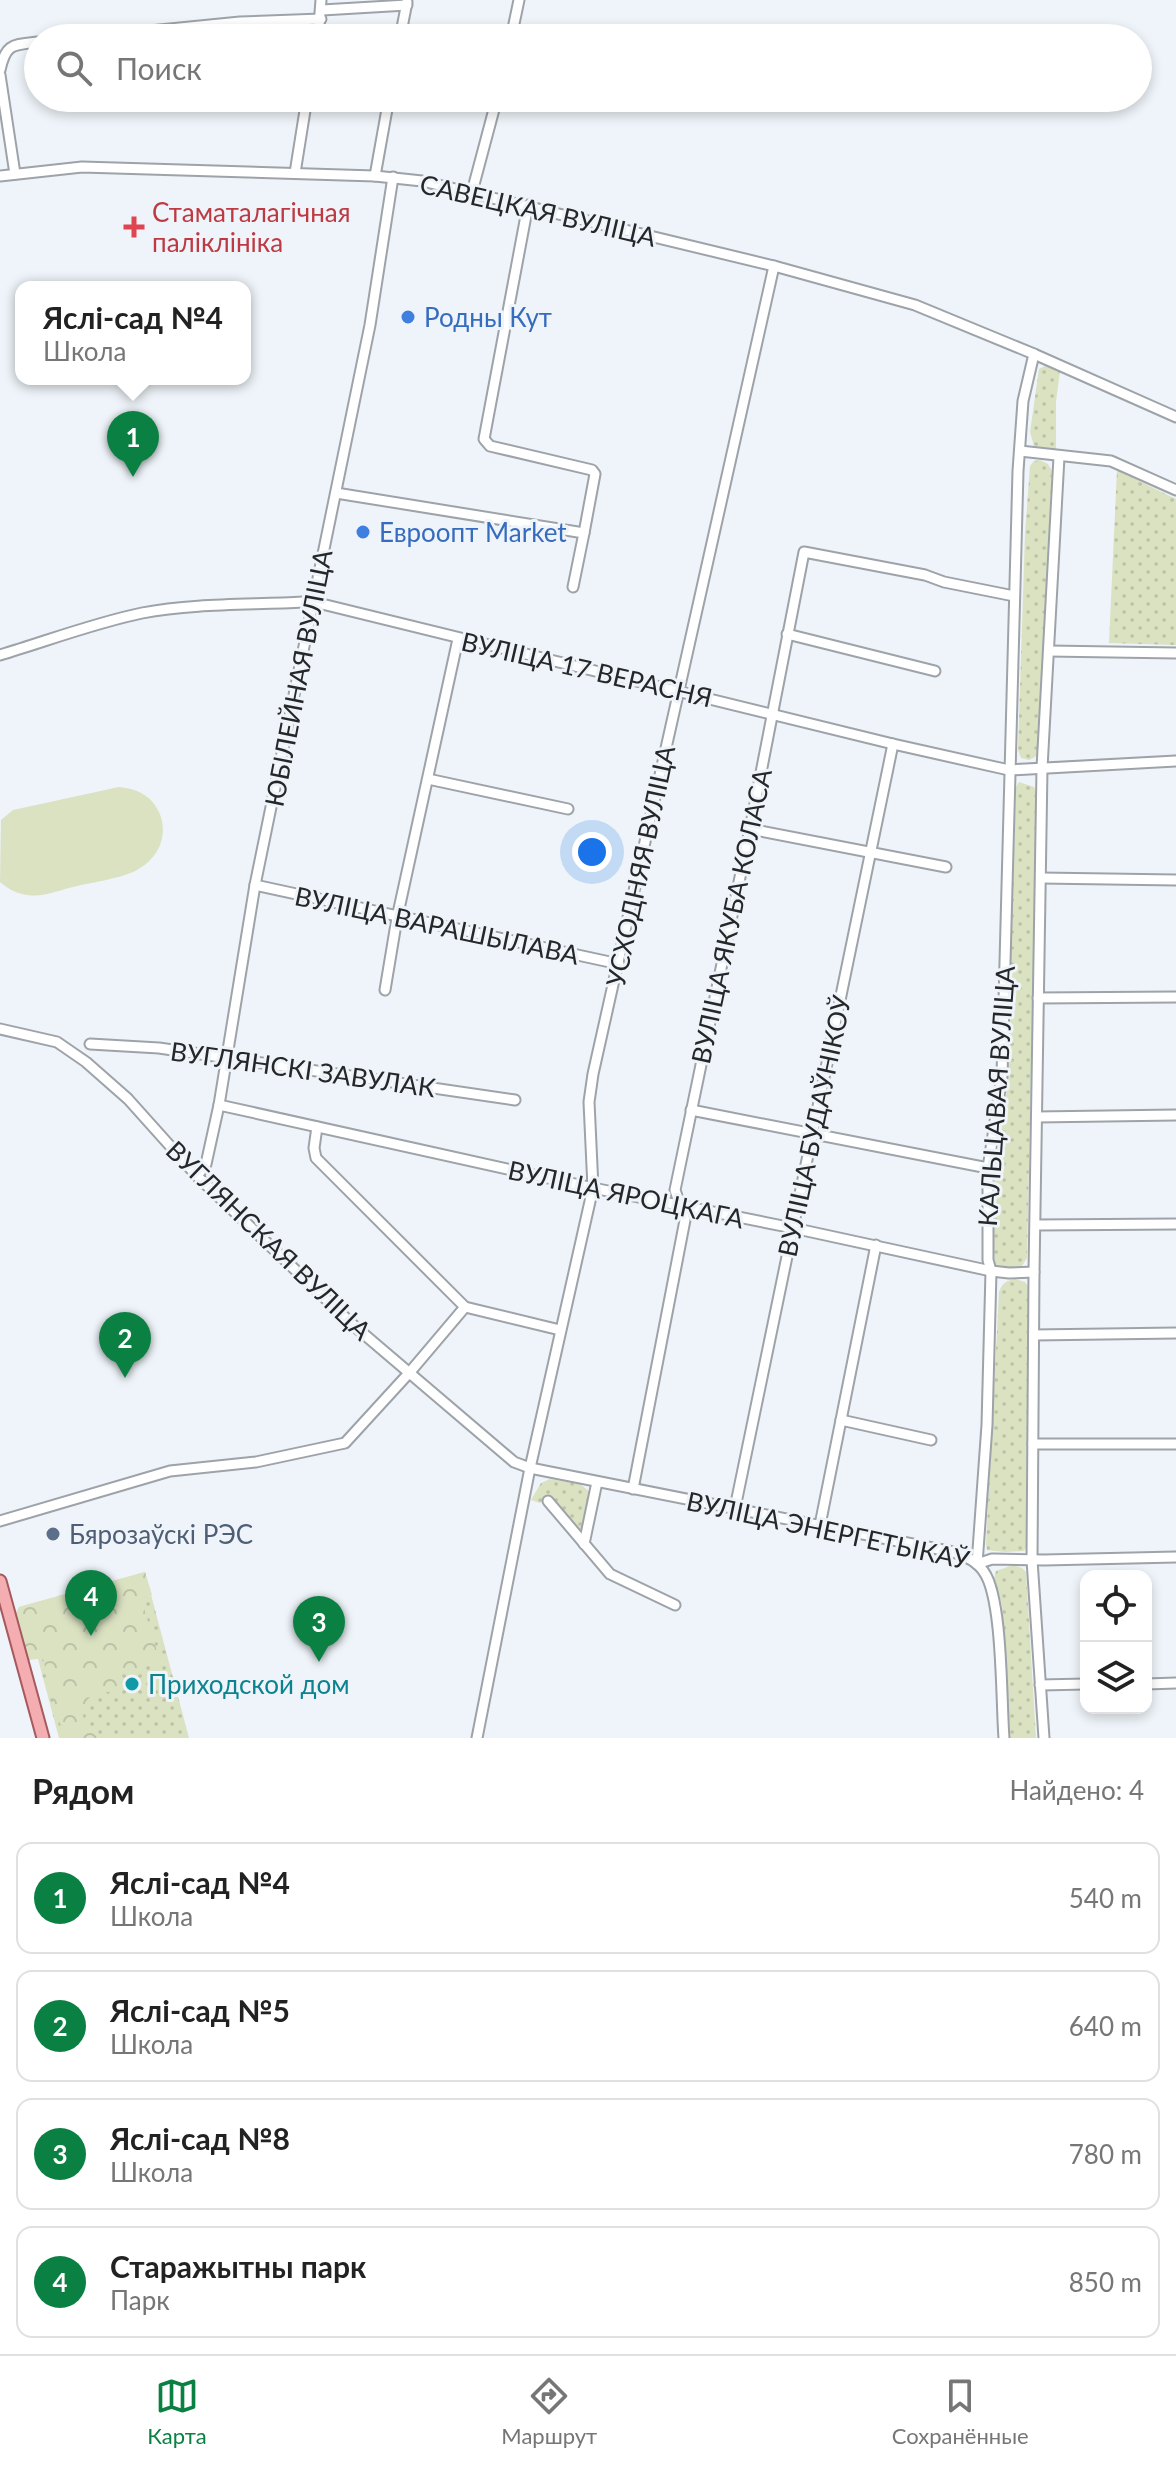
<!DOCTYPE html>
<html lang="ru">
<head>
<meta charset="utf-8">
<style>
  body { margin:0; font-family:Lato,sans-serif; background:#f2f2f2; color:#222 }
  .controls { position:absolute; right:24px; bottom:24px; display:grid; overflow:hidden; border-radius:16px; box-shadow:0 4px 12px #0003 }
  .controls button { width:72px; height:72px; display:grid; place-items:center; padding:0; border:0; border-bottom:2px solid #e0e0e0; background:#fff; color:#222; font:40px sans-serif }
  .you { position:absolute; left:592px; top:852px; width:28px; height:28px; margin:-20px; border:6px solid #fff; border-radius:50%; background:#1a73e8; box-shadow:0 0 0 12px #1a73e833 }
  .badge { display:grid; place-items:center; width:52px; height:52px; border-radius:50%; background:#0b8043; color:#fff; font-size:26px; font-weight:700 }
  .pin { position:absolute; translate:-50% -66px; filter:drop-shadow(0 2px 4px #0008) }
  .pin::after { content:''; position:absolute; top:42px; width:28px; height:24px; background:inherit; clip-path:polygon(0 0,100% 0,50% 100%) }
  .popup { position:absolute; left:15px; top:281px; width:236px; height:104px; box-sizing:border-box; display:grid; place-content:center; border-radius:16px; background:#fff; filter:drop-shadow(0 2px 6px #0005); font-size:26px; white-space:nowrap; color:#767676 }
  .popup b { font-size:30px; color:#222 }
  .popup::after { content:''; position:absolute; left:50%; top:100%; margin-left:-16px; border:16px solid transparent; border-top-color:#fff }
  .list { margin:0; padding:0; list-style:none }
  h2 { display:flex; justify-content:space-between; align-items:center; height:104px; margin:0; padding:0 32px; font-size:34px }
  h2 small { font-size:26px; font-weight:400; color:#767676 }
  .list li { display:grid; grid-template-columns:52px 1fr auto; gap:24px; align-items:center; box-sizing:border-box; height:112px; margin:0 16px 16px; padding:0 16px; border:2px solid #e0e0e0; border-radius:16px }
  .list b { display:block; font-size:30px; white-space:nowrap }
  .list p { margin:0; font-size:26px; white-space:nowrap; color:#767676 }
  .list em { font-size:26px; font-style:normal; color:#767676 }
  .icon { flex:none; width:44px; height:44px; fill:none; stroke:currentColor; stroke-width:2; stroke-linecap:round; stroke-linejoin:round }
  .map { position:relative; flex:none; width:1176px; height:1738px; overflow:hidden }
  .search { position:absolute; background:#fff; box-shadow:0 4px 12px #0003; left:24px; right:24px; top:24px; height:88px; display:flex; align-items:center; gap:20px; box-sizing:border-box; padding:0 28px; border-radius:44px; color:#767676; font-size:30px }
  .sheet { height:616px; background:#fff }
  nav { display:flex; justify-content:space-around; align-items:center; box-sizing:border-box; height:112px; border-top:2px solid #e0e0e0; background:#fff; font-size:22px; color:#767676 }
  nav a { display:grid; justify-items:center; gap:4px }
  nav .on { color:#0b8043 }
  .map>svg:first-child { display:block }
  .grass { fill:url(#grass-dots) }
  .forest { fill:url(#forest-crowns) }
  .pitch { fill:#dae2c2 }
  .lines { fill:none; stroke-linecap:round; stroke-linejoin:round }
  .minor-casing { stroke:#9da3a8; stroke-width:13 }
  .major-casing { stroke:#a65a5e; stroke-width:15 }
  .minor { stroke:#fff; stroke-width:9 }
  .major { stroke:#f4adb0; stroke-width:11 }
  .health-dot { fill:#e0444e; stroke:#eef4f9; stroke-width:3 }
  .shop-dot { fill:#3f7fe0; stroke:#eef4f9; stroke-width:3 }
  .service-dot { fill:#5c6f8a; stroke:#eef4f9; stroke-width:3 }
  .culture-dot { fill:#0f9aa8; stroke:#eef4f9; stroke-width:3 }
  .labels { text-anchor:middle; dominant-baseline:central; stroke-width:6; stroke-linejoin:round; paint-order:stroke }
  .street-label { font-size:26px; fill:#252729; stroke:#eef4f9 }
  .health-label { font-size:26px; fill:#be3a42; stroke:#eef4f9; text-anchor:start }
  .shop-label { font-size:26px; fill:#366cbe; stroke:#eef4f9; text-anchor:start }
  .service-label { font-size:26px; fill:#4e5e75; stroke:#eef4f9; text-anchor:start }
  .culture-label { font-size:26px; fill:#0d838f; stroke:#eef4f9; text-anchor:start }
</style>
</head>
<body>
<div class="map">
<svg width="1176" height="1738" viewBox="0 0 1176 1738">
  <defs>
    <pattern id="grass-dots" width="8" height="8" patternUnits="userSpaceOnUse" patternTransform="scale(2)"><rect width="8" height="8" fill="#dae2c2"/><path d="M2 2h.1M6 6h.1" fill="none" stroke="#bbc2a7" stroke-width="1.8" stroke-linecap="round"/></pattern>
    <pattern id="forest-crowns" width="20" height="18" patternUnits="userSpaceOnUse" patternTransform="scale(2)"><rect width="20" height="18" fill="#dae2c2"/><path d="M2 6a3 3 0 1 1 6 0M12 15a3 3 0 1 1 6 0" fill="none" stroke="#bbc2a7"/></pattern>
  </defs>
  <rect width="100%" height="100%" fill="#eef4f9"/>
  <!-- grass -->
  <g class="grass">
    <path d="M 1045,366 L 1060,371 L 1056,402 L 1056,451 L 1034,446 L 1030,432 L 1039,369 Z"/>
    <path d="M 1040,460 L 1048,464 L 1052,471 L 1039,755 L 1029,760 L 1021,758 L 1018,750 L 1025,534 L 1030,466 L 1034,461 Z"/>
    <path d="M 1117,470 L 1176,499 L 1176,645 L 1109,643 Z"/>
    <path d="M 1019,782 L 1034,787 L 1037,793 L 1027,1258 L 1022,1266 L 1003,1270 L 995,1266 L 993,1237 L 996,1151 L 1006,1103 L 1016,787 Z"/>
    <path d="M 1015,1279 L 1025,1282 L 1028,1287 L 1026,1548 L 1024,1551 L 1005,1552 L 987,1550 L 986,1544 L 999,1292 C 1002,1283 1006,1281 1015,1279 Z"/>
    <path d="M 550,1479 L 580,1484 L 590,1492 L 584,1525 L 581,1529 L 576,1528 L 549,1496 L 540,1503 L 531,1500 L 541,1483 Z"/>
    <path d="M 1013,1565 L 1022,1568 L 1026,1572 L 1036,1738 L 1010,1738 L 1002,1605 L 994,1578 L 996,1571 Z"/>
    <path d="M 145,1572 L 189,1738 L 59,1738 L 38,1659 L 27,1660 L 19,1607 Z"/>
  </g>
  <!-- forest -->
  <path class="forest" d="M 145,1572 L 152,1595 L 141,1598 L 160,1662 L 122,1673 L 122,1689 L 117,1694 L 99,1690 C 76,1704 79,1722 99,1738 L 64,1738 L 42,1655 L 25,1656 L 14,1616 L 19,1607 Z"/>
  <!-- pitch -->
  <path class="pitch" d="M 119,787 C 137,789 151,795 159,812 C 169,835 159,858 137,870 C 123,878 94,882 77,886 C 62,889 42,898 28,895 C 17,894 8,889 0,882 L 1,820 L 13,810 Z"/>
  <g class="lines">
    <defs>
      <g id="minor">
        <path d="M 322,10 L 407,5"/>
        <path d="M 79,38 L 240,22 L 321,19"/>
        <path d="M 318,38 L 321,0"/>
        <path d="M 400,38 L 407,2"/>
        <path d="M 511,38 L 519,0"/>
        <path d="M 0,70 C 6,43 13,45 38,42"/>
        <path d="M 0,75 L 15,174"/>
        <path d="M 295,173 L 307,98"/>
        <path d="M 0,176 L 82,167 L 375,176 L 422,181 L 774,266 L 915,305 L 1034,354 L 1176,417"/>
        <path d="M 375,176 L 389,98"/>
        <path d="M 472,192 L 497,98"/>
        <path d="M 528,205 L 484,439 L 490,446 L 592,470 L 595,474 L 584,533"/>
        <path d="M 1020,451 L 1111,461 L 1176,490"/>
        <path d="M 336,493 L 584,533 L 573,587"/>
        <path d="M 787,634 L 935,671"/>
        <path d="M 1049,651 L 1176,653"/>
        <path d="M 0,655 C 47,641 94,623 142,613 C 194,603 250,605 303,602 L 322,604 L 893,744 L 1009,770 L 1176,761"/>
        <path d="M 428,779 L 568,809"/>
        <path d="M 750,829 L 946,867"/>
        <path d="M 1041,878 L 1176,880"/>
        <path d="M 255,885 L 619,964"/>
        <path d="M 385,990 L 397,918 L 458,639"/>
        <path d="M 1038,998 L 1176,997"/>
        <path d="M 0,1029 L 57,1042 L 86,1062 L 128,1099 L 197,1176 L 352,1324 L 514,1462 L 530,1468 L 953,1552 C 966,1556 977,1561 984,1572 C 1003,1599 1001,1701 1004,1738"/>
        <path d="M 90,1044 L 159,1048 L 515,1100"/>
        <path d="M 219,1105 L 593,1188 L 793,1228 L 991,1271 L 1009,1273 L 1034,1272"/>
        <path d="M 691,1110 L 988,1168"/>
        <path d="M 1037,1117 L 1176,1115"/>
        <path d="M 317,1127 L 314,1148 L 316,1158 L 465,1307 L 560,1330"/>
        <path d="M 197,1176 L 206,1164 L 219,1105 L 255,885 L 370,325 L 393,177"/>
        <path d="M 1036,1225 L 1176,1224"/>
        <path d="M 1034,1335 L 1176,1333"/>
        <path d="M 841,1420 L 931,1440"/>
        <path d="M 1033,1444 L 1176,1444"/>
        <path d="M 633,1489 L 685,1220 L 675,1190 L 750,829 L 804,552 L 925,575 L 944,582 L 1014,596"/>
        <path d="M 548,1501 L 610,1574 L 675,1605"/>
        <path d="M 735,1508 L 893,744"/>
        <path d="M 0,1521 L 170,1471 L 256,1462 L 345,1443 L 410,1372 L 465,1307"/>
        <path d="M 820,1525 L 876,1245"/>
        <path d="M 584,1544 L 597,1482"/>
        <path d="M 977,1564 L 987,1425 L 991,1271 L 988,1260 L 988,1168 L 1002,1076 L 1018,471 L 1023,401 L 1034,354"/>
        <path d="M 977,1564 L 992,1559 L 1044,1560 L 1176,1557"/>
        <path d="M 1146,1684 L 1176,1683"/>
        <path d="M 1040,1685 L 1086,1684"/>
        <path d="M 477,1738 L 530,1468 L 593,1188 L 589,1102 L 593,1074 L 774,266"/>
        <path d="M 1044,1738 L 1032,1560 L 1034,1272 L 1042,768 L 1059,457"/>
      </g>
      <path id="major" d="M 0,1581 L 43,1738"/>
    </defs>
    <!-- minor casing -->
    <use href="#minor" class="minor-casing"/>
    <!-- major casing -->
    <use href="#major" class="major-casing"/>
    <!-- minor -->
    <use href="#minor" class="minor"/>
    <!-- major -->
    <use href="#major" class="major"/>
  </g>
  <!-- markers -->
  <path class="health-dot" d="M130 215h8v8h8v8h-8v8h-8v-8h-8v-8h8z"/>
  <g class="shop-dot">
    <circle cx="408" cy="317" r="8"/>
    <circle cx="363" cy="532" r="8"/>
  </g>
  <circle class="service-dot" cx="53" cy="1534" r="8"/>
  <circle class="culture-dot" cx="132" cy="1684" r="8"/>
  <g class="labels">
    <!-- street labels -->
    <g class="street-label">
      <text transform="translate(538 210) rotate(13)">САВЕЦКАЯ ВУЛІЦА</text>
      <text transform="translate(587 669) rotate(13)">ВУЛІЦА 17 ВЕРАСНЯ</text>
      <text transform="translate(298 678) rotate(-79)">ЮБІЛЕЙНАЯ ВУЛІЦА</text>
      <text transform="translate(640 866) rotate(-78)">УСХОДНЯЯ ВУЛІЦА</text>
      <text transform="translate(731 916) rotate(-78)">ВУЛІЦА ЯКУБА КОЛАСА</text>
      <text transform="translate(437 925) rotate(12)">ВУЛІЦА ВАРАШЫЛАВА</text>
      <text transform="translate(303 1069) rotate(8)">ВУГЛЯНСКІ ЗАВУЛАК</text>
      <text transform="translate(996 1096) rotate(-86)">КАЛЬЦАВАЯ ВУЛІЦА</text>
      <text transform="translate(814 1126) rotate(-78)">ВУЛІЦА БУДАЎНІКОЎ</text>
      <text transform="translate(626 1194) rotate(12)">ВУЛІЦА ЯРОЦКАГА</text>
      <text transform="translate(269 1240) rotate(44)">ВУГЛЯНСКАЯ ВУЛІЦА</text>
      <text transform="translate(828 1530) rotate(12)">ВУЛІЦА ЭНЕРГЕТЫКАЎ</text>
    </g>
    <!-- health labels -->
    <g class="health-label">
      <text x="152" y="212">Стаматалагічная<tspan x="152" dy="30">паліклініка</tspan></text>
    </g>
    <!-- shop labels -->
    <g class="shop-label">
      <text x="424" y="317">Родны Кут</text>
      <text x="379" y="532">Евроопт Market</text>
    </g>
    <!-- service labels -->
    <g class="service-label">
      <text x="69" y="1534">Бярозаўскі РЭС</text>
    </g>
    <!-- culture labels -->
    <g class="culture-label">
      <text x="148" y="1684">Приходской дом</text>
    </g>
  </g>
</svg>
<div class="controls">
<button><svg class="icon" aria-label="locate" viewBox="0 0 24 24"><circle cx="12" cy="12" r="6"/><path d="M12 2v4M12 18v4M2 12h4M18 12h4"/></svg></button>
<button><svg class="icon" aria-label="layers" viewBox="0 0 24 24"><path d="M12 4l9 5-9 5-9-5zM3 14l9 5 9-5"/></svg></button>
</div>
<div class="you"></div>
<div class="pin badge" style="left:133px;top:477px">1</div>
<div class="popup"><b>Яслі-сад №4</b>Школа</div>
<div class="pin badge" style="left:125px;top:1378px">2</div>
<div class="pin badge" style="left:319px;top:1662px">3</div>
<div class="pin badge" style="left:91px;top:1636px">4</div>
<div class="search"><svg class="icon" aria-label="search" viewBox="0 0 24 24"><circle cx="10" cy="10" r="6"/><path d="M15 15l6 6"/></svg>Поиск</div>
</div>
<section class="sheet">
<h2>Рядом<small>Найдено: 4</small></h2>
<ul class="list">
<li><span class="badge">1</span><div><b>Яслі-сад №4</b><p>Школа</p></div><em>540 m</em></li>
<li><span class="badge">2</span><div><b>Яслі-сад №5</b><p>Школа</p></div><em>640 m</em></li>
<li><span class="badge">3</span><div><b>Яслі-сад №8</b><p>Школа</p></div><em>780 m</em></li>
<li><span class="badge">4</span><div><b>Старажытны парк</b><p>Парк</p></div><em>850 m</em></li>
</ul>
</section>
<nav>
<a class="on"><svg class="icon" aria-label="map" viewBox="0 0 24 24"><path d="M3 6l6-2 6 2 6-2v14l-6 2-6-2-6 2zM9 4v14M15 6v14"/></svg>Карта</a>
<a><svg class="icon" aria-label="directions" viewBox="0 0 24 24"><path d="M12 3l9 9-9 9-9-9zM9 14v-3h6M13 9l2 2-2 2"/></svg>Маршрут</a>
<a><svg class="icon" aria-label="saved" viewBox="0 0 24 24"><path d="M7 4h10v16l-5-4-5 4z"/></svg>Сохранённые</a>
</nav>
</body>
</html>
